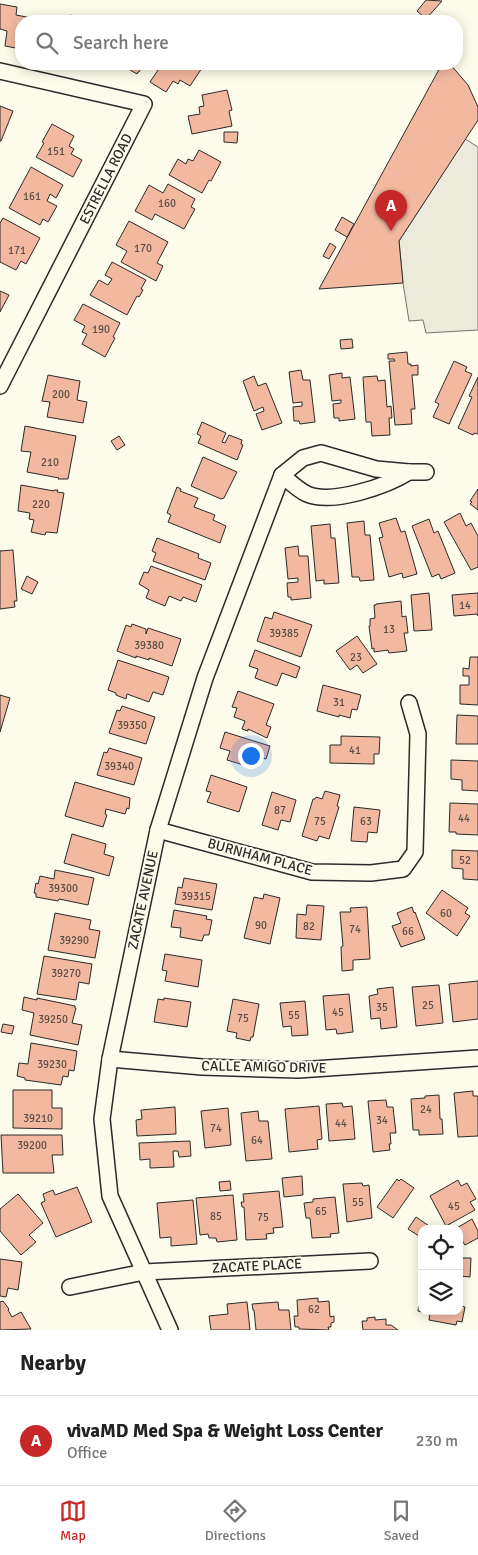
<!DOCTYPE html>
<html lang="en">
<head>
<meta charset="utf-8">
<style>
  body { margin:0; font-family:Signika,sans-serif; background:#f2f2f2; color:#222 }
  .controls { position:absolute; right:15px; bottom:15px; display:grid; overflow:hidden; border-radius:10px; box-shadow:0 2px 12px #0003 }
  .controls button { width:45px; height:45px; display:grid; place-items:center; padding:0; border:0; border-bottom:1px solid #e0e0e0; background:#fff; color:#222; font:25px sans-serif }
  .you { position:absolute; left:250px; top:755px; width:18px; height:18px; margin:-12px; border:4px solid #fff; border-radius:50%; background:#1a73e8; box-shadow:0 0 0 8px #1a73e833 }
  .badge { display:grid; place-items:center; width:32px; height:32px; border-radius:50%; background:#c62828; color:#fff; font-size:16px; font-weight:700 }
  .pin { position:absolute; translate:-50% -41px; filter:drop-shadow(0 1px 2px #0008) }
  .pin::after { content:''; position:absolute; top:26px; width:18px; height:15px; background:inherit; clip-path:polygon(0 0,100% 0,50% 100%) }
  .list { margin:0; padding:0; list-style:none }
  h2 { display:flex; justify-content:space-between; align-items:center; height:65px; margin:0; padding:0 20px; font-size:21px }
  h2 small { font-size:16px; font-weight:400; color:#767676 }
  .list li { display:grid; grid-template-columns:32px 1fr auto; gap:15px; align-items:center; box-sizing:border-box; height:90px; padding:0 20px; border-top:1px solid #e0e0e0 }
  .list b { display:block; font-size:19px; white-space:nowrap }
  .list p { margin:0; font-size:16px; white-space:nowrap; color:#767676 }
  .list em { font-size:16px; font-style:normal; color:#767676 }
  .icon { flex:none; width:28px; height:28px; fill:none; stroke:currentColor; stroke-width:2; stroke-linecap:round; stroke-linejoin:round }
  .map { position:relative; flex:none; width:478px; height:1330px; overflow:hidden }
  .search { position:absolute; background:#fff; box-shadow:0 2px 12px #0003; left:15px; right:15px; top:15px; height:55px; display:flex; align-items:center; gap:12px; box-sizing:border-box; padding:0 18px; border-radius:20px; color:#767676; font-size:19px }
  .sheet { height:155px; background:#fff }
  nav { display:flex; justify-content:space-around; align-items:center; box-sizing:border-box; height:70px; border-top:1px solid #e0e0e0; background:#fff; font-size:14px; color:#767676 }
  nav a { display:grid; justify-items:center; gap:2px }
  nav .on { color:#c62828 }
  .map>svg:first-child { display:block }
  .parking { fill:#eceadb; stroke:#74746e }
  .building { fill:#f2b8a0; stroke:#2b2b2b }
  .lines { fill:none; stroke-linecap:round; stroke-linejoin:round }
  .street-casing { stroke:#2b2b2b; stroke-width:18 }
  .street { stroke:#fdfbea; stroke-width:15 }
  .labels { text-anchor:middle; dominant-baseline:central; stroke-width:4; stroke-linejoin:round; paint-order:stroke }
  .number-label { font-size:11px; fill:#5d4e48 }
  .street-label { font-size:14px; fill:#2b2b2b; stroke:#fdfbea }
</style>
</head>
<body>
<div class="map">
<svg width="478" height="1330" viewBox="0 0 478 1330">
  <rect width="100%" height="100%" fill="#fdfbea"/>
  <!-- parking -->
  <path class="parking" d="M 465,139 L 478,147 L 478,330 L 426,333 L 423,320 L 409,321 L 403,283 L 399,241 Z"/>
  <!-- building -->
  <g class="building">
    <path d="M 426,0 L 442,1 L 426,19 L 417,11 Z"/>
    <path d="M 0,4 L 17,7 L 16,15 L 48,21 L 21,21 L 21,49 L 5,46 L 7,31 L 0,29 Z"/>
    <path d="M 70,15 L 89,21 L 68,21 Z"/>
    <path d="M 124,64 L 144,64 L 139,72 L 138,72 L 137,74 L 123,66 Z"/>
    <path d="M 162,64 L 203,64 L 204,65 L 190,86 L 180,80 L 178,84 L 173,81 L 166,92 L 150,82 Z"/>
    <path d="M 442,64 L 450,64 L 468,85 L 478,107 L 478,120 L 399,241 L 403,283 L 319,289 Z"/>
    <path d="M 227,90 L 232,110 L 229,111 L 232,126 L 192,134 L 188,116 L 200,114 L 199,107 L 204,106 L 202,95 Z"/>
    <path d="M 0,106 L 13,111 L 1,141 L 0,141 Z"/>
    <path d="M 52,124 L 74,136 L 69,146 L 74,149 L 71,154 L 82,160 L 73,177 L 36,157 L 44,143 L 42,142 Z"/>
    <path d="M 224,132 L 238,132 L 237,143 L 224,142 Z"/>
    <path d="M 199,150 L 221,162 L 211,181 L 209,180 L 202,193 L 169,175 L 178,159 L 186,164 L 188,159 L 193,161 Z"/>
    <path d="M 31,167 L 63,185 L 56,198 L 50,194 L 47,201 L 57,206 L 48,222 L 43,219 L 40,225 L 9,208 Z"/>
    <path d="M 168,184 L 195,199 L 191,207 L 195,209 L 184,229 L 155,214 L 152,220 L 135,211 L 149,185 L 163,193 Z"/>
    <path d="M 342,217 L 354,224 L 347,237 L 335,230 Z"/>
    <path d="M 3,218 L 40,238 L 26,264 L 21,261 L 16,270 L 0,262 L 0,223 Z"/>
    <path d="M 129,221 L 168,242 L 157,263 L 163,266 L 156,281 L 121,262 L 127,251 L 116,245 Z"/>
    <path d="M 330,243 L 336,247 L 329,259 L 323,256 Z"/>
    <path d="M 112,262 L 146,280 L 141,289 L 143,290 L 139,297 L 137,296 L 127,315 L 90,295 L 99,280 L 108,285 L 112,279 L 105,275 Z"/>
    <path d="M 0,291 L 9,295 L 0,312 Z"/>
    <path d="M 83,304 L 120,323 L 113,337 L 115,338 L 105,357 L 82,344 L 87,334 L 82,332 L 85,326 L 74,320 Z"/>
    <path d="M 352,339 L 353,348 L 341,349 L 340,340 Z"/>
    <path d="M 407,352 L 408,364 L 411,364 L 411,366 L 418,365 L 418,375 L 412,375 L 415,409 L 411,409 L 412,424 L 395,425 L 389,361 L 395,361 L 394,359 L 388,359 L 388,354 Z"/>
    <path d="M 454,361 L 467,367 L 465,371 L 472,374 L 449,424 L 433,417 L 439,404 L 435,402 Z"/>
    <path d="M 301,370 L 303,380 L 310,380 L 315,422 L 300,424 L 299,421 L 294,421 L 293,407 L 302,406 L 302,402 L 293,403 L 289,372 Z"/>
    <path d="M 342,373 L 342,378 L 350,377 L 355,419 L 339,421 L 339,418 L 334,418 L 333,404 L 341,403 L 341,400 L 332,401 L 329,375 Z"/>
    <path d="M 48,375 L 80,381 L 77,400 L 87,402 L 83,423 L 47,417 L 50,402 L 42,401 Z"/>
    <path d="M 254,376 L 258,386 L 266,383 L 282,423 L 262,430 L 256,414 L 264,411 L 263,407 L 254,411 L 243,381 Z"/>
    <path d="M 377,376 L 378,381 L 385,380 L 387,407 L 391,406 L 392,418 L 389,418 L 390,435 L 372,436 L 371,422 L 366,422 L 363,377 Z"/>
    <path d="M 478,377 L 478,434 L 474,433 L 473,435 L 458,428 L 472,397 L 469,396 Z"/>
    <path d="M 202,422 L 226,433 L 222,442 L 225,443 L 229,435 L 242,440 L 241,444 L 243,445 L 237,460 L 198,443 L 201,436 L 197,434 Z"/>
    <path d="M 25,426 L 76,436 L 68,479 L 58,479 L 59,478 L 27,472 L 31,452 L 21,451 Z"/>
    <path d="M 119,436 L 125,445 L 117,450 L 111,441 Z"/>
    <path d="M 203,457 L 237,472 L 224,498 L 221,499 L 191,486 Z"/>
    <path d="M 21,485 L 54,491 L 54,490 L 58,490 L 57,492 L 64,493 L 57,533 L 46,532 L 45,535 L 31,532 L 34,520 L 29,519 L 30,513 L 18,511 Z"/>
    <path d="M 177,487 L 181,489 L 180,491 L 198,498 L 194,507 L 215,515 L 213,520 L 226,526 L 220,543 L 168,522 L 171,515 L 167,513 Z"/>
    <path d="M 478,489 L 478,510 L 470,504 L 472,502 L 470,501 Z"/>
    <path d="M 460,513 L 466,526 L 471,523 L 478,536 L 478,567 L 471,570 L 444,522 Z"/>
    <path d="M 396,518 L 401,532 L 405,531 L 417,574 L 403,578 L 402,573 L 389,577 L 379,538 L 383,537 L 379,523 Z"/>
    <path d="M 429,519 L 434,533 L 438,531 L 455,573 L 441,579 L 439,574 L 432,577 L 412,526 Z"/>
    <path d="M 364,521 L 365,535 L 370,535 L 374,580 L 360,581 L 359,577 L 352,577 L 347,523 Z"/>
    <path d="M 330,524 L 331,538 L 335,538 L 339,583 L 324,584 L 324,580 L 316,581 L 311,526 Z"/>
    <path d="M 157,538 L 199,554 L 198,558 L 211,563 L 205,580 L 153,561 L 156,553 L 152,551 Z"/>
    <path d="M 298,546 L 299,556 L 308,556 L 311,598 L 291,600 L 291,597 L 288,597 L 287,583 L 298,582 L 298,578 L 288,579 L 285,548 Z"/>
    <path d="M 13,550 L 17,601 L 14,601 L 15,607 L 0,609 L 0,551 Z"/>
    <path d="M 151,566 L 202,585 L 196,602 L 183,597 L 181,601 L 169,596 L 165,606 L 146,598 L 149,590 L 139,584 L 144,572 L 148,573 Z"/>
    <path d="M 27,576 L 38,582 L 32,594 L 21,589 Z"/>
    <path d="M 429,593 L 432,630 L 414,631 L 411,595 Z"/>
    <path d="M 478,593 L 478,616 L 477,614 L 454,616 L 452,595 Z"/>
    <path d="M 401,601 L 402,617 L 406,616 L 408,633 L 404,633 L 407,651 L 389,653 L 388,650 L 374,652 L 374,648 L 372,649 L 369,626 L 370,626 L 370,619 L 375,618 L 374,605 L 376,605 L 376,604 Z"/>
    <path d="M 274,612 L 312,625 L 301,657 L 257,641 L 265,617 L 272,619 Z"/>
    <path d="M 132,624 L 146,629 L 146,634 L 148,628 L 181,639 L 172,666 L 149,658 L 149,660 L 136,656 L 136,658 L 117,651 L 126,625 L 131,627 Z"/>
    <path d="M 357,636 L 377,664 L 363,673 L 357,665 L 350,670 L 336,651 Z"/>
    <path d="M 255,650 L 300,667 L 296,678 L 282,673 L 277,686 L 255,678 L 258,669 L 249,666 Z"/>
    <path d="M 470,657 L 478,657 L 478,705 L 460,704 L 460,685 L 469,685 L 469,676 L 463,676 L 463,668 L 469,669 Z"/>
    <path d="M 118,660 L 169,677 L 163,695 L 153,692 L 149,702 L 127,694 L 126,699 L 116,695 L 116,693 L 108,690 Z"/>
    <path d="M 323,685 L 361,695 L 357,710 L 352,709 L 350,718 L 339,715 L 339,717 L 317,711 Z"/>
    <path d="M 238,691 L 274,704 L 266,725 L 271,727 L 267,738 L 248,729 L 248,731 L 242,729 L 245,721 L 234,717 L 237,708 L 232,707 Z"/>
    <path d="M 0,695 L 10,698 L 0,732 Z"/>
    <path d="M 122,706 L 155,717 L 146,744 L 109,733 L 117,710 L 120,711 Z"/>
    <path d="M 457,715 L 478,716 L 478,744 L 456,744 Z"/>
    <path d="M 225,732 L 270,746 L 266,759 L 253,756 L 250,767 L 227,760 L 230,751 L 220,748 Z"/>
    <path d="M 341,736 L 380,737 L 379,754 L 374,754 L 374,764 L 330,763 L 330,745 L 341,745 Z"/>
    <path d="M 109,748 L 142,758 L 134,785 L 97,775 L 104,752 L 107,753 Z"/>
    <path d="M 451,760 L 478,761 L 478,791 L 462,790 L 462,780 L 451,779 Z"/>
    <path d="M 211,775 L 247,787 L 239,812 L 207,802 L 211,792 L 206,791 Z"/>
    <path d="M 75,782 L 130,798 L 129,809 L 127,808 L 125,814 L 106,809 L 105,814 L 107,815 L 103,827 L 65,816 Z"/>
    <path d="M 325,791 L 340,795 L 337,806 L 339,807 L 329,839 L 319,836 L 317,841 L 302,836 L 313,799 L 315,799 L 316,797 L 322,799 Z"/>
    <path d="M 272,792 L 296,800 L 290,822 L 281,820 L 278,830 L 262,825 Z"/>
    <path d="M 450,803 L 478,804 L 478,835 L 456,834 L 456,832 L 449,832 Z"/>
    <path d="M 354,807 L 380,810 L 377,833 L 368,832 L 367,842 L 351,841 Z"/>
    <path d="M 72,834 L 106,844 L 104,854 L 114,857 L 109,876 L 64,863 Z"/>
    <path d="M 452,850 L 478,851 L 478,880 L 463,879 L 463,869 L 452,868 Z"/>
    <path d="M 55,870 L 94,878 L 88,905 L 59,899 L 58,901 L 36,897 L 36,893 L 34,893 L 36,883 L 38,884 L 40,876 L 54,879 Z"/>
    <path d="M 184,878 L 217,884 L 212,910 L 175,904 L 178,887 L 182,888 Z"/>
    <path d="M 442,890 L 468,908 L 465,913 L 470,916 L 457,936 L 426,913 Z"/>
    <path d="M 264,894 L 280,898 L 270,944 L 244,938 L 254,897 L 263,899 Z"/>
    <path d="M 307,905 L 324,906 L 321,940 L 296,938 L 297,914 L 306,915 Z"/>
    <path d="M 367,907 L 370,959 L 353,960 L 353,970 L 342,971 L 341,947 L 343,946 L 340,912 L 351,912 L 350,908 Z"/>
    <path d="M 412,907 L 414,913 L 415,912 L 425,939 L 401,947 L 392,926 L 401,923 L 397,913 Z"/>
    <path d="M 174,910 L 207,916 L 206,919 L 212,920 L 209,935 L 204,935 L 202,941 L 180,937 L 181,928 L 171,927 Z"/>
    <path d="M 55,913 L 91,920 L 89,929 L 100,931 L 95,958 L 48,950 Z"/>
    <path d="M 165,954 L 202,960 L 198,987 L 165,981 L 167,971 L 162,970 Z"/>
    <path d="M 44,956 L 92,964 L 89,984 L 79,982 L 76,1000 L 37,994 Z"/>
    <path d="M 478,981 L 478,1019 L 453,1022 L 449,984 Z"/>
    <path d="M 439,985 L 443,1023 L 416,1026 L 412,987 Z"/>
    <path d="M 393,987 L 397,1027 L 381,1029 L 380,1018 L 371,1019 L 369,996 L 378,994 L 377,989 Z"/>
    <path d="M 349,994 L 353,1032 L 337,1034 L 336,1029 L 326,1030 L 323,996 Z"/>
    <path d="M 24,997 L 37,1000 L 37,998 L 75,1006 L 75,1008 L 76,1008 L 72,1023 L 82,1025 L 78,1045 L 30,1035 L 34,1013 L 22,1010 Z"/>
    <path d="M 164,998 L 191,1002 L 187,1027 L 154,1022 L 158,999 L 164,1000 Z"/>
    <path d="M 233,999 L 259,1004 L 253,1037 L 251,1037 L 250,1041 L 236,1038 L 237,1033 L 227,1031 Z"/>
    <path d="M 305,1001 L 308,1035 L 292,1036 L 291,1026 L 283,1027 L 280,1003 Z"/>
    <path d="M 3,1024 L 14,1026 L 12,1034 L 1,1032 Z"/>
    <path d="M 31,1043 L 77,1051 L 74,1071 L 69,1070 L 68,1077 L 63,1076 L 61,1085 L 25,1080 L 25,1078 L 17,1076 L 19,1063 L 28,1064 Z"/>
    <path d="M 13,1090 L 52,1090 L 52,1108 L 62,1108 L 62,1129 L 13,1128 Z"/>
    <path d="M 473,1091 L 473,1096 L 478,1096 L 478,1136 L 458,1137 L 454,1093 Z"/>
    <path d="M 439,1095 L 440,1119 L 442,1119 L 443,1134 L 419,1135 L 419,1130 L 413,1130 L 411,1099 L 425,1098 L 425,1096 Z"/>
    <path d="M 386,1100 L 387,1107 L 393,1107 L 396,1133 L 390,1133 L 391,1144 L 389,1144 L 390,1150 L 373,1152 L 368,1101 Z"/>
    <path d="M 342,1103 L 343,1107 L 352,1106 L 355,1139 L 329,1141 L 326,1104 Z"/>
    <path d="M 319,1106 L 322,1139 L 317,1140 L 318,1149 L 289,1152 L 285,1109 Z"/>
    <path d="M 175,1107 L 176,1134 L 137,1136 L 136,1120 L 142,1119 L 141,1110 Z"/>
    <path d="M 228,1108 L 231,1145 L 205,1148 L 201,1111 Z"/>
    <path d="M 258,1111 L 259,1121 L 268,1121 L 272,1159 L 246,1161 L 241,1113 Z"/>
    <path d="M 1,1135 L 62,1135 L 63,1155 L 52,1155 L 54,1173 L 3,1173 Z"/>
    <path d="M 190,1141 L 191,1156 L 179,1157 L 178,1151 L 173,1151 L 174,1167 L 150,1168 L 150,1159 L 140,1160 L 139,1143 Z"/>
    <path d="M 302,1176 L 303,1195 L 284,1197 L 282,1178 Z"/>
    <path d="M 397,1179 L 399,1181 L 401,1179 L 414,1188 L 393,1218 L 377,1207 Z"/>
    <path d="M 458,1180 L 461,1186 L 467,1183 L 476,1199 L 470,1202 L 475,1210 L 446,1226 L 430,1196 Z"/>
    <path d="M 230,1181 L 231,1190 L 220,1191 L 219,1182 Z"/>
    <path d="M 362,1183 L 363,1186 L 369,1185 L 372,1218 L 347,1222 L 343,1184 Z"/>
    <path d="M 77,1187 L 92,1222 L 56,1237 L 41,1203 L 45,1201 L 43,1194 L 53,1190 L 55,1195 Z"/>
    <path d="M 279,1191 L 283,1227 L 273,1228 L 274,1233 L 266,1234 L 267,1239 L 246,1240 L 244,1207 L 242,1207 L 241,1202 L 244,1202 L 243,1194 Z"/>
    <path d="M 18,1194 L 43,1223 L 29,1235 L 36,1242 L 21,1255 L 0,1231 L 0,1209 Z"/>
    <path d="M 233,1195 L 237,1240 L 217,1242 L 216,1238 L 209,1238 L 208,1234 L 200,1235 L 196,1198 Z"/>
    <path d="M 335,1197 L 339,1233 L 330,1234 L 331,1237 L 312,1238 L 310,1218 L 306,1218 L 304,1203 L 313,1202 L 313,1199 Z"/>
    <path d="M 193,1200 L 197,1244 L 171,1246 L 171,1237 L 160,1238 L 157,1203 Z"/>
    <path d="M 416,1217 L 432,1228 L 422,1229 L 422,1238 L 408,1229 Z"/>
    <path d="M 472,1219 L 478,1231 L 478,1238 L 465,1245 L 459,1236 L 459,1229 L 455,1229 Z"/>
    <path d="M 459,1258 L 471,1258 L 470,1277 L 459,1276 Z"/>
    <path d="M 0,1259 L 22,1262 L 18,1290 L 8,1288 L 6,1297 L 0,1296 Z"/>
    <path d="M 421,1288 L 422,1311 L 459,1311 L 459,1305 L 465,1307 L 462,1322 L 457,1321 L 456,1325 L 429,1320 L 430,1314 L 418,1311 Z"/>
    <path d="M 318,1298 L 318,1302 L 329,1301 L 330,1317 L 334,1316 L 334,1322 L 331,1323 L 331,1327 L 328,1327 L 329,1330 L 299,1329 L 299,1327 L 295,1327 L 294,1316 L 298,1316 L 297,1300 Z"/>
    <path d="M 3,1301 L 9,1309 L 8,1310 L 12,1317 L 21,1312 L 31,1329 L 0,1330 L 0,1302 Z"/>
    <path d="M 247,1302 L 250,1330 L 211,1330 L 209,1316 L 228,1314 L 227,1304 Z"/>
    <path d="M 278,1302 L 279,1310 L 289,1310 L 291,1330 L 256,1330 L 254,1310 L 253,1310 L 252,1304 Z"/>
    <path d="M 375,1317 L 375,1320 L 386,1319 L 386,1325 L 391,1325 L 398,1330 L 363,1330 L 362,1321 L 367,1321 L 367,1318 Z"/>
  </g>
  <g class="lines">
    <defs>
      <g id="street">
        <path d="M 0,71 L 144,104 L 0,386"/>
        <path d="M 282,475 C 289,481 298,490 307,494 C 332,505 387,486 409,472"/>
        <path d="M 158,830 L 312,872 L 371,873 L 403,869 L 415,852 L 418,734 L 409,703"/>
        <path d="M 110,1059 L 202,1067 L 298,1070 L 478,1058"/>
        <path d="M 70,1287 L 144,1272 L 370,1261"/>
        <path d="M 170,1330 L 110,1196 L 102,1119 L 110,1059 L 158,830 L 205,678 L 282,475 L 303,458 L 321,453 L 376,469 L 409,472 L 426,472"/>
      </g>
    </defs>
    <!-- street casing -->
    <use href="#street" class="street-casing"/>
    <!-- street -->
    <use href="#street" class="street"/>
  </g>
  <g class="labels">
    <!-- number labels -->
    <g class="number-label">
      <text x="56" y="151">151</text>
      <text x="32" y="196">161</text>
      <text x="167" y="203">160</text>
      <text x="143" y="248">170</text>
      <text x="17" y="250">171</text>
      <text x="101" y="329">190</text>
      <text x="61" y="394">200</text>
      <text x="50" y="462">210</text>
      <text x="41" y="504">220</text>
      <text x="465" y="605">14</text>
      <text x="389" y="629">13</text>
      <text x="284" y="633">39385</text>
      <text x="149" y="645">39380</text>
      <text x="356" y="657">23</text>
      <text x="339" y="702">31</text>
      <text x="132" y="725">39350</text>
      <text x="355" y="750">41</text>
      <text x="119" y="766">39340</text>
      <text x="280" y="810">87</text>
      <text x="464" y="818">44</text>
      <text x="320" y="821">75</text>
      <text x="366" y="821">63</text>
      <text x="465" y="860">52</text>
      <text x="63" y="888">39300</text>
      <text x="196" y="896">39315</text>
      <text x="446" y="913">60</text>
      <text x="261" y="925">90</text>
      <text x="309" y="926">82</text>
      <text x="355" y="929">74</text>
      <text x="408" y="931">66</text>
      <text x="74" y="940">39290</text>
      <text x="66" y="973">39270</text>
      <text x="428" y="1005">25</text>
      <text x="382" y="1007">35</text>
      <text x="338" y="1012">45</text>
      <text x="294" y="1015">55</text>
      <text x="243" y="1018">75</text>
      <text x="53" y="1019">39250</text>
      <text x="52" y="1064">39230</text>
      <text x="426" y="1109">24</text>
      <text x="38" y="1118">39210</text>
      <text x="382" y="1120">34</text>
      <text x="341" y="1123">44</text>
      <text x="216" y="1128">74</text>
      <text x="257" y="1140">64</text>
      <text x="32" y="1145">39200</text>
      <text x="358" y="1202">55</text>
      <text x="454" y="1206">45</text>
      <text x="321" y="1211">65</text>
      <text x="216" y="1216">85</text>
      <text x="263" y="1217">75</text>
      <text x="314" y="1309">62</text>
    </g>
    <!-- street labels -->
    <g class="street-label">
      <text transform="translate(106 179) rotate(-63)">ESTRELLA ROAD</text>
      <text transform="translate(260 857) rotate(15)">BURNHAM PLACE</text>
      <text transform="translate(143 900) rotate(-78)">ZACATE AVENUE</text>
      <text transform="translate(264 1067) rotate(1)">CALLE AMIGO DRIVE</text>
      <text transform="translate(257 1266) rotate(-3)">ZACATE PLACE</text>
    </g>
  </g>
</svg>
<div class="controls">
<button><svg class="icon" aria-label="locate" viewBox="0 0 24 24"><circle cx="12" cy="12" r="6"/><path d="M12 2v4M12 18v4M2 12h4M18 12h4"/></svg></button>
<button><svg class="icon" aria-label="layers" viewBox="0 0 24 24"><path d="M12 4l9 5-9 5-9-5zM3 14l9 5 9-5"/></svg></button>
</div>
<div class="you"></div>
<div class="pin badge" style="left:391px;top:231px">A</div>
<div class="search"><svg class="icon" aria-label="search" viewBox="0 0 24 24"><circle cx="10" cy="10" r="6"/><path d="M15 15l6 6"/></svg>Search here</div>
</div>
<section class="sheet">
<h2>Nearby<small></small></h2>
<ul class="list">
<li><span class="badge">A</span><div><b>vivaMD Med Spa &amp; Weight Loss Center</b><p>Office</p></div><em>230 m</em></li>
</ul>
</section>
<nav>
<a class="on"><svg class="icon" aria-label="map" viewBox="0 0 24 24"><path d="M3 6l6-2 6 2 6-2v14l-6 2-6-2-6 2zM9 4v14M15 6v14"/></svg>Map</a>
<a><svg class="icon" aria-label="directions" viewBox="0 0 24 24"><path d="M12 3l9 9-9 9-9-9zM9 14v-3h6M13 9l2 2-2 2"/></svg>Directions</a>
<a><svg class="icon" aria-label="saved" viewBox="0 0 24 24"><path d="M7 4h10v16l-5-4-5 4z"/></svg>Saved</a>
</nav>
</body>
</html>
